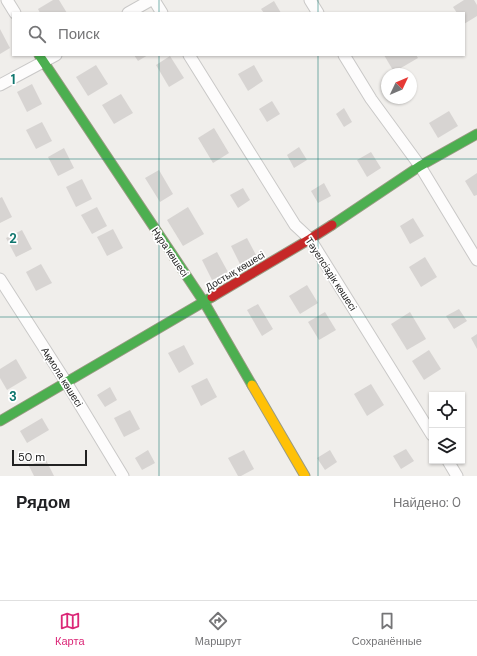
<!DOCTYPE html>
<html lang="ru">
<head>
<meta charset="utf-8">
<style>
  body { margin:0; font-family:"DM Sans",sans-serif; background:#f2f2f2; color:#202124 }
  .controls { position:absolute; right:12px; bottom:12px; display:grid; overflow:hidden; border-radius:0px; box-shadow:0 1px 3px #0004 }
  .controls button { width:36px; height:36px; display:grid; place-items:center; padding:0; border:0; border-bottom:1px solid #e0e0e0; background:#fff; color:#202124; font:20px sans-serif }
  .compass { position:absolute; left:381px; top:68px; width:36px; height:36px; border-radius:50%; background:#fff; box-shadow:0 1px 3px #0004; rotate:46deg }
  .scale { position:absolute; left:12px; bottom:10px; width:75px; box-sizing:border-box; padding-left:4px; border:2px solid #222; border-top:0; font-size:11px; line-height:14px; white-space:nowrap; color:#222; -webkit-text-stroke:3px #fff; paint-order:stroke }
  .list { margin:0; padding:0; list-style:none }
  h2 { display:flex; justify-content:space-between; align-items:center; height:52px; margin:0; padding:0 16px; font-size:17px }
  h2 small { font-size:13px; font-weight:400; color:#757577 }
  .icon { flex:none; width:22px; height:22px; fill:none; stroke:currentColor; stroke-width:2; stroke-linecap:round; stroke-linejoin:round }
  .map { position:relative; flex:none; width:477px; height:476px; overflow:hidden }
  .search { position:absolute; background:#fff; box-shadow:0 1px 3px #0004; left:12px; right:12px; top:12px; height:44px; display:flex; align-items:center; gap:10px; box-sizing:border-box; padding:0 14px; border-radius:0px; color:#757577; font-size:15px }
  .sheet { height:124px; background:#fff }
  nav { display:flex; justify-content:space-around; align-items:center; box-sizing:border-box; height:56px; border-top:1px solid #e0e0e0; background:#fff; font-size:11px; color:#757577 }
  nav a { display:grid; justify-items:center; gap:2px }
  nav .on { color:#db2777 }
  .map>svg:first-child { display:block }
  .building { fill:#d7d4d2 }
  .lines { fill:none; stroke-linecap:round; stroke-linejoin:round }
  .street-casing { stroke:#c9c8c7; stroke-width:13 }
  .fast-casing { stroke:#999a82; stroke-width:11 }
  .slow-casing { stroke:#999a82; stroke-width:11 }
  .jam-casing { stroke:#999a82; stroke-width:11 }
  .street { stroke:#fdfcfc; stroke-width:11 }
  .fast { stroke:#4caf50; stroke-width:9 }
  .slow { stroke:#ffc107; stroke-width:9 }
  .jam { stroke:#c62828; stroke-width:9 }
  .grid { fill:none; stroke:#0f766e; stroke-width:1; stroke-opacity:0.55 }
  .labels { text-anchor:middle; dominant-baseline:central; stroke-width:3.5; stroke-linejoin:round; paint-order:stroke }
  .street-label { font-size:10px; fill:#222; stroke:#fff }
  .grid-label { font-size:13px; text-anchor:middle; font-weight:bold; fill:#0f766e; stroke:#fff; stroke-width:3.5; stroke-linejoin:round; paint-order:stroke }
</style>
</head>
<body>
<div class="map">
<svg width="477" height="476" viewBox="0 0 477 476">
  <rect width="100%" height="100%" fill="#f0eeeb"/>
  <!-- building -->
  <g class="building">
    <path d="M 53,0 L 59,0 L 67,13 L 40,13 L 38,9 Z"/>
    <path d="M 464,0 L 474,0 L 477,5 L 477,16 L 464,24 L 464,13 L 457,13 L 453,7 Z"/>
    <path d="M 274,1 L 281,13 L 264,13 L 261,9 Z"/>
    <path d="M 0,29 L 10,48 L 0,54 Z"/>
    <path d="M 134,55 L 148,55 L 138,61 Z"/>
    <path d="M 384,55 L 416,55 L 418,58 L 394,72 Z"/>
    <path d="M 170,56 L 184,78 L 169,87 L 156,65 Z"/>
    <path d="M 96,65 L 108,84 L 88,96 L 76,77 Z"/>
    <path d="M 254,65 L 263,81 L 248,91 L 238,74 Z"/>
    <path d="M 32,84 L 42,104 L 27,112 L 17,92 Z"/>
    <path d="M 121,94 L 133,113 L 114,124 L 102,105 Z"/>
    <path d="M 272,101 L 280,114 L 267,122 L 259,109 Z"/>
    <path d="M 344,108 L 352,122 L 344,127 L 336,114 Z"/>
    <path d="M 449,111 L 458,126 L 438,138 L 429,123 Z"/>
    <path d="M 42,122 L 52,141 L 36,149 L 26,130 Z"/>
    <path d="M 214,128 L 229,153 L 213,163 L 198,138 Z"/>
    <path d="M 299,147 L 307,160 L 294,168 L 287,155 Z"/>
    <path d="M 64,148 L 74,168 L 58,176 L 48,157 Z"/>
    <path d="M 371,152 L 381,168 L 367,177 L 357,160 Z"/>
    <path d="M 159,170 L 173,194 L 160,202 L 145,178 Z"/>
    <path d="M 477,173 L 477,195 L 474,196 L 465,181 Z"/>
    <path d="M 82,179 L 92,199 L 76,207 L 66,187 Z"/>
    <path d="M 324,183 L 331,196 L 318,203 L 311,191 Z"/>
    <path d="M 243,188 L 250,200 L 238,208 L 230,195 Z"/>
    <path d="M 2,197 L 12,217 L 0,223 L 0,198 Z"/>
    <path d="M 97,207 L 107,226 L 92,234 L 81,215 Z"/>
    <path d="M 188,207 L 204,234 L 183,246 L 167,220 Z"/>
    <path d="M 413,218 L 424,236 L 410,244 L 400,226 Z"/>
    <path d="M 113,229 L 123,248 L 107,256 L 97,237 Z"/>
    <path d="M 22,230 L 32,249 L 16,257 L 6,238 Z"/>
    <path d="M 247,238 L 257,257 L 241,266 L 231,246 Z"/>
    <path d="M 217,252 L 228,272 L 212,280 L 202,260 Z"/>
    <path d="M 425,257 L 437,277 L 421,287 L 409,267 Z"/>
    <path d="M 41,264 L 52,283 L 36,291 L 26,272 Z"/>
    <path d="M 307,285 L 318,303 L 300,314 L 289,296 Z"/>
    <path d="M 258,304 L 273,329 L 262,336 L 247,310 Z"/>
    <path d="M 459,309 L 467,321 L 454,329 L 446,316 Z"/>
    <path d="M 325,312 L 336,330 L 319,340 L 308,322 Z"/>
    <path d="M 410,312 L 426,339 L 407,350 L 391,324 Z"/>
    <path d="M 477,334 L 477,349 L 471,338 Z"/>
    <path d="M 184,345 L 194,364 L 179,373 L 168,353 Z"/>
    <path d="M 429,350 L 441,369 L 424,380 L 412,361 Z"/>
    <path d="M 16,359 L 27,378 L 7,390 L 0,378 L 0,369 Z"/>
    <path d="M 207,378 L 217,397 L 201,406 L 191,386 Z"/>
    <path d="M 371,384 L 384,405 L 367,416 L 354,394 Z"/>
    <path d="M 110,387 L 117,400 L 105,407 L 97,395 Z"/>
    <path d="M 130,410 L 140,429 L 124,437 L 114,418 Z"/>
    <path d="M 42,418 L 49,430 L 27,443 L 20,431 Z"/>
    <path d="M 406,449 L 414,461 L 401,469 L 393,456 Z"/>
    <path d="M 148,450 L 155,463 L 142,470 L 135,458 Z"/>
    <path d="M 244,450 L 254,469 L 241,476 L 238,476 L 228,458 Z"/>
    <path d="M 330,450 L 337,462 L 325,470 L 317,458 Z"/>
    <path d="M 45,458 L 54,476 L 34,476 L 29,466 Z"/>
  </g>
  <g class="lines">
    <defs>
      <g id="street">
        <path d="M 7,0 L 15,13"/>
        <path d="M 154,0 L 162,13"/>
        <path d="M 310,0 L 318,13"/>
        <path d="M 128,13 L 151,0"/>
        <path d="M 189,55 L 295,225 L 310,239 L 432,435"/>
        <path d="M 344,55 L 371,99 L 420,166 L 477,260"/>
        <path d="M 0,85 L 56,55"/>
        <path d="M 0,279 L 66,382 L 123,476"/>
        <path d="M 448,461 L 457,476"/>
      </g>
      <g id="fast">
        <path d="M 39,55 L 204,302 L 252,385"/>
        <path d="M 332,225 L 420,166 L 477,134"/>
        <path d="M 0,421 L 212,297"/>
      </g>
      <path id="slow" d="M 252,385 L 305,476"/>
      <path id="jam" d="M 212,297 L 310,239 L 332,225"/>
    </defs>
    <!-- street casing -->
    <use href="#street" class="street-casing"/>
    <!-- fast casing -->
    <use href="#fast" class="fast-casing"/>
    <!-- slow casing -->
    <use href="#slow" class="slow-casing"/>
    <!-- jam casing -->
    <use href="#jam" class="jam-casing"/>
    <!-- street -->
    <use href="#street" class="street"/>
    <!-- fast -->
    <use href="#fast" class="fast"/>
    <!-- slow -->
    <use href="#slow" class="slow"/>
    <!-- jam -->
    <use href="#jam" class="jam"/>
  </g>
  <!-- grid -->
  <path class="grid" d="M 159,0 L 159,13M 318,0 L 318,13M 159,55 L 159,476M 318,55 L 318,476M 0,159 L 477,159M 0,317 L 477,317"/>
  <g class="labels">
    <!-- street labels -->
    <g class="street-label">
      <text transform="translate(170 252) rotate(56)">Нұра көшесі</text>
      <text transform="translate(235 271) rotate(-31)">Достық көшесі</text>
      <text transform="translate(331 274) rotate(57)">Тәуелсіздік көшесі</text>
      <text transform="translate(62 377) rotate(58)">Ақмола көшесі</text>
    </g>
  </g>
  <g class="grid-label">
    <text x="13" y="84">1</text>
    <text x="13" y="243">2</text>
    <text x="13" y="401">3</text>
  </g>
</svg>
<div class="controls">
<button><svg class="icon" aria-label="locate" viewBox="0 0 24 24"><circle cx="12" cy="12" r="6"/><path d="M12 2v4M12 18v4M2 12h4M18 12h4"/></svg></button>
<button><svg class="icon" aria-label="layers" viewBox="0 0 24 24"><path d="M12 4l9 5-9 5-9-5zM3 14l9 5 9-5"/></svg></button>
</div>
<svg class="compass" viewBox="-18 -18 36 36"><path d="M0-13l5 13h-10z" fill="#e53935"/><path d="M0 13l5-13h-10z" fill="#757577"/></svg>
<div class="scale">50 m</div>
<div class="search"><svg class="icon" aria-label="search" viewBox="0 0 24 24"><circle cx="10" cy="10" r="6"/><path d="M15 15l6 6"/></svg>Поиск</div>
</div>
<section class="sheet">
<h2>Рядом<small>Найдено: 0</small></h2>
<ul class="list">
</ul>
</section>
<nav>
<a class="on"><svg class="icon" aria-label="map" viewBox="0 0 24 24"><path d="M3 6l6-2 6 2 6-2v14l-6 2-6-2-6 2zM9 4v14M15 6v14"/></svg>Карта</a>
<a><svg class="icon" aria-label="directions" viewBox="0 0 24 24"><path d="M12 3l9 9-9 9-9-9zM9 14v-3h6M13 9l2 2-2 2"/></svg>Маршрут</a>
<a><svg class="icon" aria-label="saved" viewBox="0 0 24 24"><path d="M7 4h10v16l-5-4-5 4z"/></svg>Сохранённые</a>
</nav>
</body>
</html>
